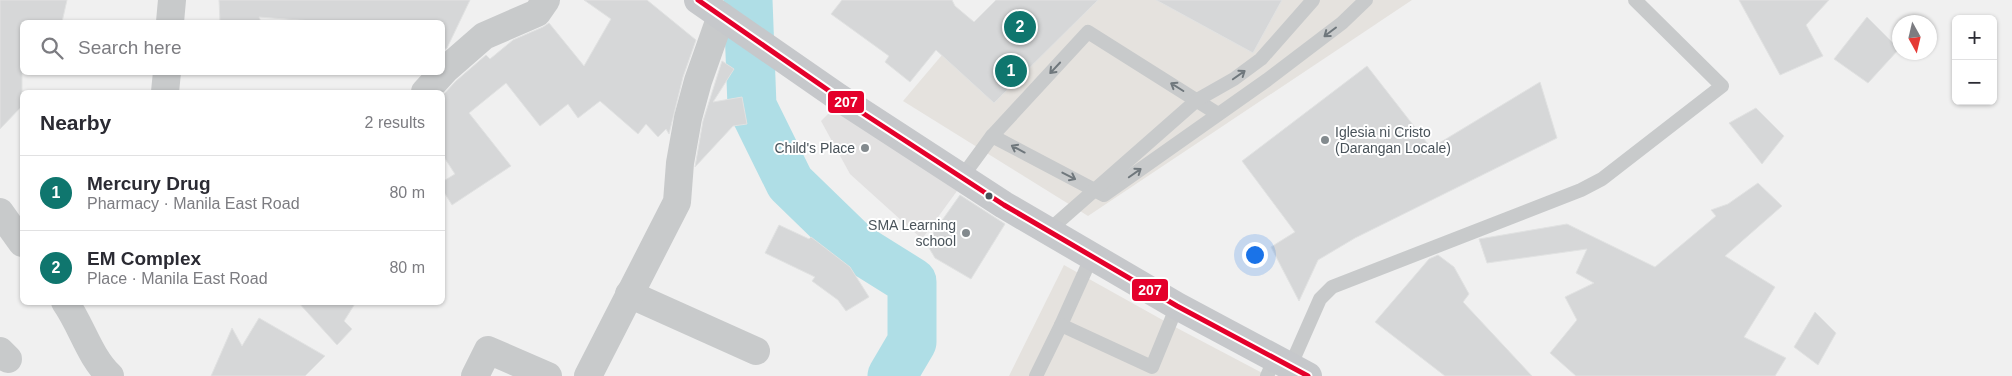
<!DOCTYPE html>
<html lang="en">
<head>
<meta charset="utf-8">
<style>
  body { margin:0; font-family:Arial,sans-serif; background:#f2f2f3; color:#2b2b33 }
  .controls { position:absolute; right:15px; top:15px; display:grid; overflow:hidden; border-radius:8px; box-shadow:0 1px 4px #0004 }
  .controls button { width:45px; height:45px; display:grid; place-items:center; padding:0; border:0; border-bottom:1px solid #e1e1e2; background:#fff; color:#2b2b33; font:25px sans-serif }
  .compass { position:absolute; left:1892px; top:15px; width:45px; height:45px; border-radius:50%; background:#fff; box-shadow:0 1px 4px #0004; rotate:172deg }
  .you { position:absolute; left:1254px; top:254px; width:18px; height:18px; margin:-12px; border:4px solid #fff; border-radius:50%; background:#1a73e8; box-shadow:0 0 0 8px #1a73e833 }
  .badge { display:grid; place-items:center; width:32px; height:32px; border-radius:50%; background:#0f766e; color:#fff; font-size:16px; font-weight:700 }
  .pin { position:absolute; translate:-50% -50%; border:2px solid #fff; box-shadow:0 1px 5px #0006 }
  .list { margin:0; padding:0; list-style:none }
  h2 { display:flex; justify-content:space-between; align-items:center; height:65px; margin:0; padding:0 20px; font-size:21px }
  h2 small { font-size:16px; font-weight:400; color:#7c7c81 }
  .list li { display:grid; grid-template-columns:32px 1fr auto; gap:15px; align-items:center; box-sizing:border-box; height:75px; padding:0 20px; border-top:1px solid #e1e1e2 }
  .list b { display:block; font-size:19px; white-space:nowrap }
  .list p { margin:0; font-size:16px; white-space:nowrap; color:#7c7c81 }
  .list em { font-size:16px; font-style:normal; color:#7c7c81 }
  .icon { flex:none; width:28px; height:28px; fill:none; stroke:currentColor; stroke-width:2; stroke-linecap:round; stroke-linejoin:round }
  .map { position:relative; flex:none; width:2012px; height:376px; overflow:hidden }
  .search { position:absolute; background:#fff; box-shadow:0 1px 4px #0004; left:20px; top:20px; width:425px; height:55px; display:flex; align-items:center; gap:12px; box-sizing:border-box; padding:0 18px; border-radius:8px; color:#7c7c81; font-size:19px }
  .panel { position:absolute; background:#fff; box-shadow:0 1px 4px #0004; left:20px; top:90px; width:425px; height:215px; border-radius:8px }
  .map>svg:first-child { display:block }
  .commercial { fill:#e5e2de }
  .education { fill:#e2e1e1 }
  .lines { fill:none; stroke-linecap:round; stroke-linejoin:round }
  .river { stroke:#afdee6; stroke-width:49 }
  .building { fill:#d6d7d8; stroke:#e1e2e2 }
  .service { stroke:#c8cacb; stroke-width:14 }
  .minor { stroke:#c8cacb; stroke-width:28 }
  .primary { stroke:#c6c8cb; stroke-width:28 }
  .bus-1-casing { stroke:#fff; stroke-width:9 }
  .bus-1 { stroke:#e4002b; stroke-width:5 }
  .oneway { stroke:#6f777c }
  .poi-dot { fill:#838a8e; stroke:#fff; stroke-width:2 }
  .bus-dot { fill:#49535a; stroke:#fff; stroke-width:2 }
  .labels { text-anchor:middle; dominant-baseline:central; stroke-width:4; stroke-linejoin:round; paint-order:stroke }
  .poi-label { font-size:14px; fill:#49535a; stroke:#fff; text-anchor:end }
  .line-badge { stroke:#fff; stroke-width:2 }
  .badge-label { font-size:14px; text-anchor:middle; font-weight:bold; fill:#fff }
</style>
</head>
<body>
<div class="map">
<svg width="2012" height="376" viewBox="0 0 2012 376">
  <rect width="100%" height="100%" fill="#f0f0f0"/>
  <!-- commercial -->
  <g class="commercial">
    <path d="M 996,0 L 1412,0 L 1088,216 L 903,101 L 942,55 Z"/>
    <path d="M 1064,265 L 1177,328 L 1268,376 L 1009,376 Z"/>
  </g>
  <!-- education -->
  <path class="education" d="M 835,107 L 957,191 L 922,239 L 850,174 L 821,121 Z"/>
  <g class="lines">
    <!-- river -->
    <path class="river" d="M 748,0 L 752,106 L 790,183 L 856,247 L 912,282 L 912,342 L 892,376"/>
  </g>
  <!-- building -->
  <g class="building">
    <path d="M 0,0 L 67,0 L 62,22 L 22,22 L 22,106 L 0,129 Z"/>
    <path d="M 219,0 L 470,0 L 447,48 L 442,51 L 442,22 L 327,22 L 259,17 L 261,22 L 220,22 Z"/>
    <path d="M 584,0 L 647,0 L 696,40 L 683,77 L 669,134 L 666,129 L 658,137 L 646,124 L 638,134 L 600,101 L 578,118 L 568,104 L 540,126 L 506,83 L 469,113 L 511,166 L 452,205 L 442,189 L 442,182 L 455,174 L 442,154 L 442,96 L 456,81 L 486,55 L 490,59 L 513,40 L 543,27 L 549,23 L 584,66 L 611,19 Z"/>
    <path d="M 842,0 L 952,0 L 955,6 L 974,22 L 996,0 L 1098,0 L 994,103 L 936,50 L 910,82 L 885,62 L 889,56 L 831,14 Z"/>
    <path d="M 1156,0 L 1282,0 L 1253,53 Z"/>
    <path d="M 1739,0 L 1829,0 L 1806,25 L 1823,56 L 1780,75 Z"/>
    <path d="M 1867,17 L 1899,49 L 1868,83 L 1834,59 Z"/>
    <path d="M 722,61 L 734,69 L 713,102 L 742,97 L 747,124 L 733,126 L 695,167 L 703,121 Z"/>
    <path d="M 1367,66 L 1431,148 L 1540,82 L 1557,138 L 1355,238 L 1318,260 L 1299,301 L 1271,247 L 1295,232 L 1242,161 Z"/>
    <path d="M 1756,108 L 1784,136 L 1762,164 L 1729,123 Z"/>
    <path d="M 1758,183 L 1782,206 L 1725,256 L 1775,287 L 1744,337 L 1786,358 L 1775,376 L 1576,376 L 1550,353 L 1577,320 L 1565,297 L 1594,283 L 1576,273 L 1587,249 L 1487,263 L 1479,239 L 1567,224 L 1655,267 L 1716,216 L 1711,210 L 1728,204 Z"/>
    <path d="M 960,195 L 1005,224 L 971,279 L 935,258 L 926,243 Z"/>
    <path d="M 779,225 L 809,239 L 811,237 L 850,267 L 869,297 L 846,311 L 838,300 L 812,281 L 815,277 L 765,253 Z"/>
    <path d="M 1438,255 L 1454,267 L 1469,294 L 1463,302 L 1532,376 L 1445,376 L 1375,322 L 1429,259 Z"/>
    <path d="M 298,302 L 356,302 L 344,321 L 352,329 L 337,345 Z"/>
    <path d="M 1815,312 L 1836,333 L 1818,365 L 1794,347 Z"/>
    <path d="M 259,318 L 325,356 L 305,376 L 211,376 L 232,328 L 242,346 Z"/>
  </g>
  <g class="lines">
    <!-- service -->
    <g class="service">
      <path d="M 992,136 L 1104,195 L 1267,80 L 1342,23 L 1366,0"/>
      <path d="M 962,177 L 992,136 L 1088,32 L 1218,114"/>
      <path d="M 1048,231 L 1197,100 L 1234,79 L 1261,59 L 1313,0"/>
      <path d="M 1092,256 L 1061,325 L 1152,367 L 1177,306"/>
      <path d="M 1290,367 L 1320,299 L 1332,287 L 1581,190 L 1602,179 L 1722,86 L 1635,0"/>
      <path d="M 1036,376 L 1061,325"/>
      <path d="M 1267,376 L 1275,358"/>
    </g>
    <!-- minor -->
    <g class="minor">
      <path d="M 170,22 L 172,0"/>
      <path d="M 165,92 L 167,72"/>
      <path d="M 425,92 L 445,70 L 484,36 L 537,13 L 546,0"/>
      <path d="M 0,212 L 22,243"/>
      <path d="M 629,294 L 756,351"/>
      <path d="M 65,302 C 82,326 89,356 110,376"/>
      <path d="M 0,351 L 8,359"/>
      <path d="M 475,376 L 488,350 L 548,376"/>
      <path d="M 588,376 L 677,202 L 680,163 L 688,118 L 698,81 L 721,16"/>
    </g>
    <!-- primary -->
    <path class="primary" d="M 698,0 L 838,97 L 1004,205 L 1177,306 L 1308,376"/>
    <defs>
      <path id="bus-1" d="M 698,0 L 838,97 L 1004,205 L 1177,306 L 1308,376"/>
    </defs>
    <!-- bus-1 casing -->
    <use href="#bus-1" class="bus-1-casing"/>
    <!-- bus-1 -->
    <use href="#bus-1" class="bus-1"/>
  </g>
  <!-- one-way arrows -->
  <defs><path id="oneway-shaft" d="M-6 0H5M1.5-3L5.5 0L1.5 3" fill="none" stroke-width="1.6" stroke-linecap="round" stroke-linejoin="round" transform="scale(1.25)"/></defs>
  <g class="oneway">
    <use href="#oneway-shaft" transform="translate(1330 32) rotate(143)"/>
    <use href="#oneway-shaft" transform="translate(1055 68) rotate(133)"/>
    <use href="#oneway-shaft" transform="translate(1239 75) rotate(-35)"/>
    <use href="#oneway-shaft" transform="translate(1177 87) rotate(-148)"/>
    <use href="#oneway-shaft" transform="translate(1018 149) rotate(-152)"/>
    <use href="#oneway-shaft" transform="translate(1135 173) rotate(-35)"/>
    <use href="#oneway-shaft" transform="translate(1069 176) rotate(27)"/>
  </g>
  <!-- markers -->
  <g class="poi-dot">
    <circle cx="1325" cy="140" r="5"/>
    <circle cx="865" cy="148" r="5"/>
    <circle cx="966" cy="233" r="5"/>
  </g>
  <circle class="bus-dot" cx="989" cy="196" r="4.5"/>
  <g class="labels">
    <!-- poi labels -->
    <g class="poi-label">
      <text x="1335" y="132" text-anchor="start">Iglesia ni Cristo<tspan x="1335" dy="16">(Darangan Locale)</tspan></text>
      <text x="855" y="148">Child's Place</text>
      <text x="956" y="225">SMA Learning<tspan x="956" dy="16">school</tspan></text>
    </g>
  </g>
  <g class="line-badge">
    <rect x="827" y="90" width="38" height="24" rx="5" fill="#e4002b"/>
    <rect x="1131" y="278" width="38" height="24" rx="5" fill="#e4002b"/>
  </g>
  <g class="badge-label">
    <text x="846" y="107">207</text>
    <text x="1150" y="295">207</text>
  </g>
</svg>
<div class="controls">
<button>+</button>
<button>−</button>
</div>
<svg class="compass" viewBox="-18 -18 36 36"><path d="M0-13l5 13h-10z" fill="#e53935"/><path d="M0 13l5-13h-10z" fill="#7c7c81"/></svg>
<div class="you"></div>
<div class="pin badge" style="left:1011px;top:71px">1</div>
<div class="pin badge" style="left:1020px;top:27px">2</div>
<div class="search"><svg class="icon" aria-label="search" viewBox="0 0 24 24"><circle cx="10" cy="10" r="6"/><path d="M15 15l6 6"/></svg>Search here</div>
<section class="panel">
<h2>Nearby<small>2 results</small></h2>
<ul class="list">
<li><span class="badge">1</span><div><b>Mercury Drug</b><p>Pharmacy · Manila East Road</p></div><em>80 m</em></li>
<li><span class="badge">2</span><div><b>EM Complex</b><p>Place · Manila East Road</p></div><em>80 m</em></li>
</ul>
</section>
</div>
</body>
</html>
